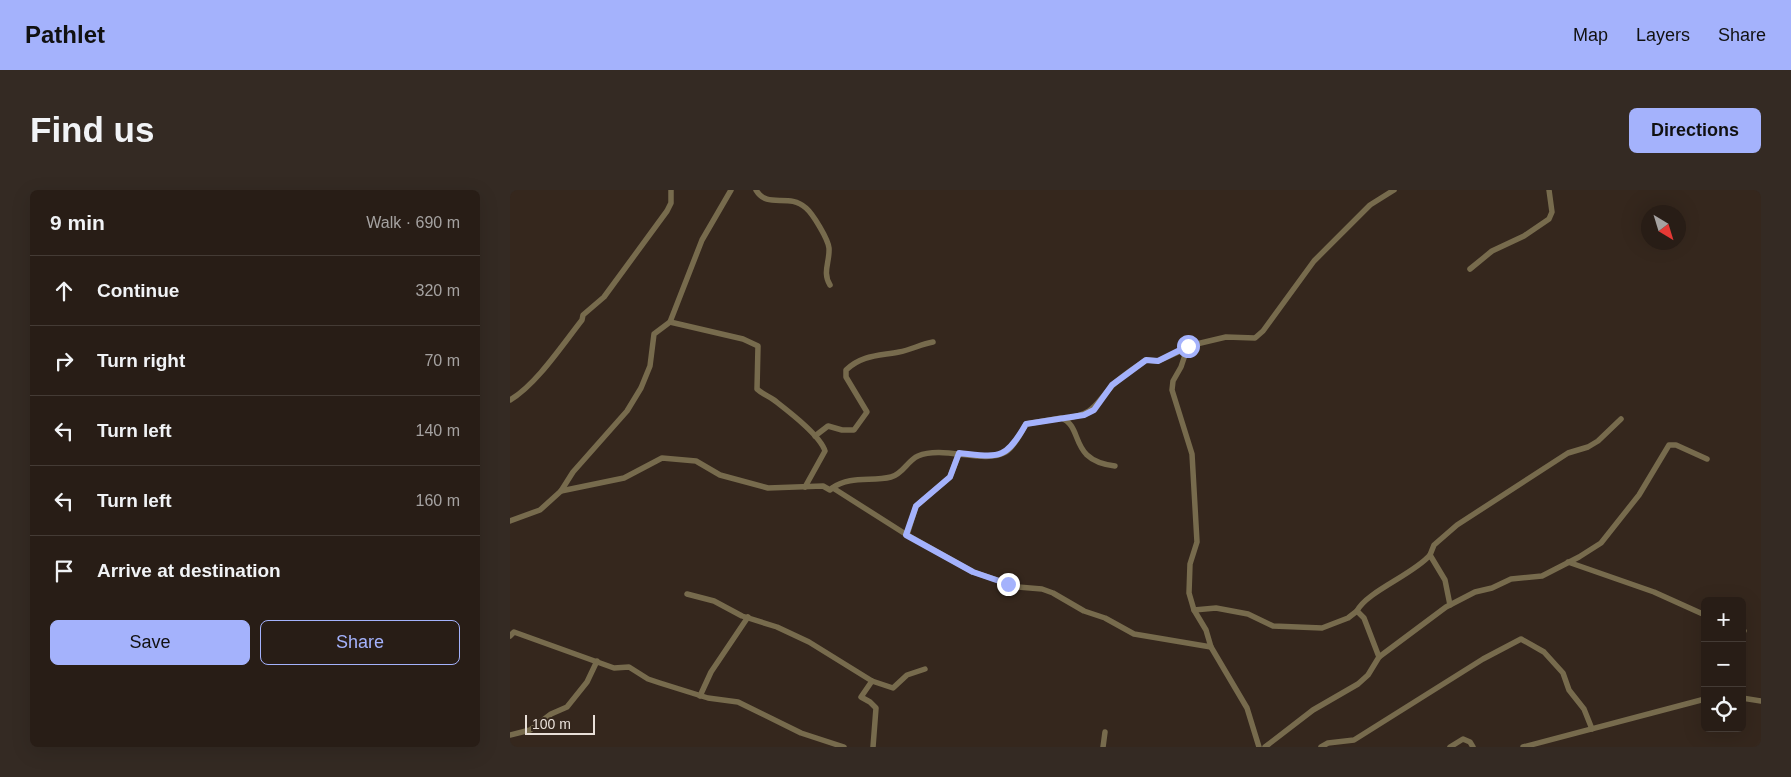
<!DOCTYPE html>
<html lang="en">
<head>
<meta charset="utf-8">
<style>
  body { margin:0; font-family:Arial,sans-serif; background:#342a23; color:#f1f3f6 }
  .controls { position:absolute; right:15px; bottom:15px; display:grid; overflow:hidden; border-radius:8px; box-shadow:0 5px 20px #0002 }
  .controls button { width:45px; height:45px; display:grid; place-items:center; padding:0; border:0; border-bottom:1px solid #443b35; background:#281d16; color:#f1f3f6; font:25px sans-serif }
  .compass { position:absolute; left:1131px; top:15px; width:45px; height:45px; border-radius:50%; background:#281d16; box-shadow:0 5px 20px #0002; rotate:142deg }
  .scale { position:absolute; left:15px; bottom:12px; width:70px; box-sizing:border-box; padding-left:5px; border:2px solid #e8dfd8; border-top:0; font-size:14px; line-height:18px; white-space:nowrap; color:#e8dfd8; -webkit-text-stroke:4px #35271d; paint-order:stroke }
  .stop { position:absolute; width:15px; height:15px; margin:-11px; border:4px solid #a4b2fc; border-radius:50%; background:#fff }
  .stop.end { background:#a4b2fc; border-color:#fff; box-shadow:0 1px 5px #0008 }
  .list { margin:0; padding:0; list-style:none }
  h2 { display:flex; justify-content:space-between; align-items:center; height:65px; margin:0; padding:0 20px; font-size:21px }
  h2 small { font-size:16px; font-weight:400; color:#a5a2a1 }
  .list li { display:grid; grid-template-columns:32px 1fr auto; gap:15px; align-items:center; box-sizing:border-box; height:70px; padding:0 20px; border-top:1px solid #443b35 }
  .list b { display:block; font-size:19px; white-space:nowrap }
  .list em { font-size:16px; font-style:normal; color:#a5a2a1 }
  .actions { display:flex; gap:10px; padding:15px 20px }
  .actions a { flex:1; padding:11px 0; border:1px solid #a4b2fc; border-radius:8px; text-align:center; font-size:18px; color:#a4b2fc }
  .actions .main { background:#a4b2fc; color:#111 }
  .icon { flex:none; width:28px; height:28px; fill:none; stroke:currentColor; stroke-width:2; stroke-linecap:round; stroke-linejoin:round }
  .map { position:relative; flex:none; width:1251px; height:557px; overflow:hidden; border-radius:8px }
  header { display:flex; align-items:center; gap:30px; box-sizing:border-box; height:70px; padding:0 25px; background:#a4b2fc; color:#111 }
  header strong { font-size:24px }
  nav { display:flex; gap:28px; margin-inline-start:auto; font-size:18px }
  .intro { display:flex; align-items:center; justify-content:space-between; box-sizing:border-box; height:120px; padding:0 30px }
  h1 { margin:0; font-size:35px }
  .button { padding:12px 22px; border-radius:8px; background:#a4b2fc; color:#111; font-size:18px; font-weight:700 }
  main { display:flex; gap:30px; padding:0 30px }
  aside { flex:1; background:#281d16; border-radius:8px; box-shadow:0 5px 20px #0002 }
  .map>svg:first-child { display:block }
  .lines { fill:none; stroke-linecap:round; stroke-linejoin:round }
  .street { stroke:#776b4d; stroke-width:5.5 }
  .route { stroke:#a4b2fc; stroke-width:6 }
</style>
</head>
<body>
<header>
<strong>Pathlet</strong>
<nav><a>Map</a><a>Layers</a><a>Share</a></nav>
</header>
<div class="intro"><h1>Find us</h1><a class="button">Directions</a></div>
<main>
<aside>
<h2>9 min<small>Walk · 690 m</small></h2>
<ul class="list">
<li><svg class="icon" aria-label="ahead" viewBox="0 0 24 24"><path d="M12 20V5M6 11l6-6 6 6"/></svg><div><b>Continue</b></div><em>320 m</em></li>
<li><svg class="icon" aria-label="right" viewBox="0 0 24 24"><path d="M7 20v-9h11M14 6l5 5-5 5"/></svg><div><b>Turn right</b></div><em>70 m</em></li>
<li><svg class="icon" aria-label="left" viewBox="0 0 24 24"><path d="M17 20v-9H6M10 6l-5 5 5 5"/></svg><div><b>Turn left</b></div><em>140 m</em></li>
<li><svg class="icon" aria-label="left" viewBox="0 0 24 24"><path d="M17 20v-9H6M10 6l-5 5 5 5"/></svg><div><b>Turn left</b></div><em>160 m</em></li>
<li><svg class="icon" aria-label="arrive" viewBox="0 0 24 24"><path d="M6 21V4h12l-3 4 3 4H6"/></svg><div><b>Arrive at destination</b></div></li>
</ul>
<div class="actions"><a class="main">Save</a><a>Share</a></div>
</aside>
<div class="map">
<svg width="1251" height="557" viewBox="0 0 1251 557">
  <rect width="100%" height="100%" fill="#35271d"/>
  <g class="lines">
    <!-- street -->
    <g class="street">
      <path d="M 246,0 C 258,20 278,2 296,18 C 303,24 318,49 319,58 C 320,72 312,82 320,95"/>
      <path d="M 960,79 L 982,61 L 1014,46 L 1039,29 L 1042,22 L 1039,0"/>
      <path d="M 160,132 L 233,149 L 248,156 L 247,199 C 252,204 259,206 264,210 C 278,221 310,245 315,261 L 295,297"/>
      <path d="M 0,210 C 26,195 53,154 72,130 L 73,125 L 94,107 L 157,21 L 161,13 L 161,0"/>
      <path d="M 555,229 C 586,222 582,218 602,196 C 611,186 625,178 636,170 L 648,171 L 675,159"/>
      <path d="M 305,246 L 318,236 L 332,240 L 344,240 L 357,222 L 336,187 L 336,180 C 352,165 368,166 389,162 C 401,160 411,154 423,152"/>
      <path d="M 322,298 C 341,285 361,292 381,287 C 393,284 397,271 408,266 C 434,255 474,275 496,262 C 504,257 511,243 516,234 L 551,228 C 575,237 557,270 605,276"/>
      <path d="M 51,301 L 114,288 L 152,268 L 186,271 L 210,285 L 258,298 L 313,296 L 320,300 L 323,298 L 397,345 L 463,382 L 508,397 L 532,399 L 543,403 L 574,421 L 595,428 L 624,444 L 701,457"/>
      <path d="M 0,331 L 30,320 L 51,301 L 63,282 L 117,221 L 131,198 L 140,176 L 144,144 L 160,132 L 192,50 L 221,0"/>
      <path d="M 397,345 L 406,316 L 440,287 L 449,263"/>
      <path d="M 920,365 L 924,355 L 947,335 L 1058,263 L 1078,257 L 1088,251 L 1111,229"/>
      <path d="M 1058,372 L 1144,402 L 1195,425"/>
      <path d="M 177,404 L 204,411 L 232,426 L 267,437 L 299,452 L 362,491 L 383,498 L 397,485 L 415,479"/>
      <path d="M 684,420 L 706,418 L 738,424 L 763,436 L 812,438 L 838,428 L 847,421"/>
      <path d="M 1232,440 L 1234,441"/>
      <path d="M 0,446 L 4,442 L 104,478 L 119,477 L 138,489 L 150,493 L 198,508 L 228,512 L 291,543 L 334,557"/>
      <path d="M 869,467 L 854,428 L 847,421 C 856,402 904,384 920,365 L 935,390 L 940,415"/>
      <path d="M 362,491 L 351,507 L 360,512 L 366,518 L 363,557"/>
      <path d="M 190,506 L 201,482 L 238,427"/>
      <path d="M 1232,508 L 1251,511"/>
      <path d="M 0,545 L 20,540 L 41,524 L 57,517 L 77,492 L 87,471"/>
      <path d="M 593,557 L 595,542"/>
      <path d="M 749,557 L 737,518 L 701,457 L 696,440 L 684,420 L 679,403 L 680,374 L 687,352 L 682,264 L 662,200 L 663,191 L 671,177 L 678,156 L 716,147 L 745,148 L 753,141 L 804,71 L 860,15 L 884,0"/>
      <path d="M 755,557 L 803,520 L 848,494 L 858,485 L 869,467 L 936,417 L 965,402 L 982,398 L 1001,389 L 1032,386 L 1069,367 L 1091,353 L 1129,305 L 1159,255 L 1166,255 L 1197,269"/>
      <path d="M 811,557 L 818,553 L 844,550 L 973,469 L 1011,449 L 1034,462 L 1053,483 L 1059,500 L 1074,519 L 1082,539"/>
      <path d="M 940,557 L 953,549 L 960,552 L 963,557"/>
      <path d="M 1013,557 L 1195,509"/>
    </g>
  </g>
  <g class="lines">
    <!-- route -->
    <path class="route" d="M 498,394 L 463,382 L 396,345 L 406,316 L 440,287 L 449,263 C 489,267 495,271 516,234 L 574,225 L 584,220 L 602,195 L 636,170 L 648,171 L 678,156"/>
  </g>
</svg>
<div class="controls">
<button>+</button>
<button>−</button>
<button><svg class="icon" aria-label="locate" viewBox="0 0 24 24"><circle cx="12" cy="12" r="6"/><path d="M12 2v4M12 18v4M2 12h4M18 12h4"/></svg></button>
</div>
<svg class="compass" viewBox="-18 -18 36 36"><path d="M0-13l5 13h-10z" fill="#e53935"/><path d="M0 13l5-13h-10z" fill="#a5a2a1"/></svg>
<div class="scale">100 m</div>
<div class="stop" style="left:678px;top:156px"></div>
<div class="stop end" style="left:498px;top:394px"></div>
</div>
</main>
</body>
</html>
